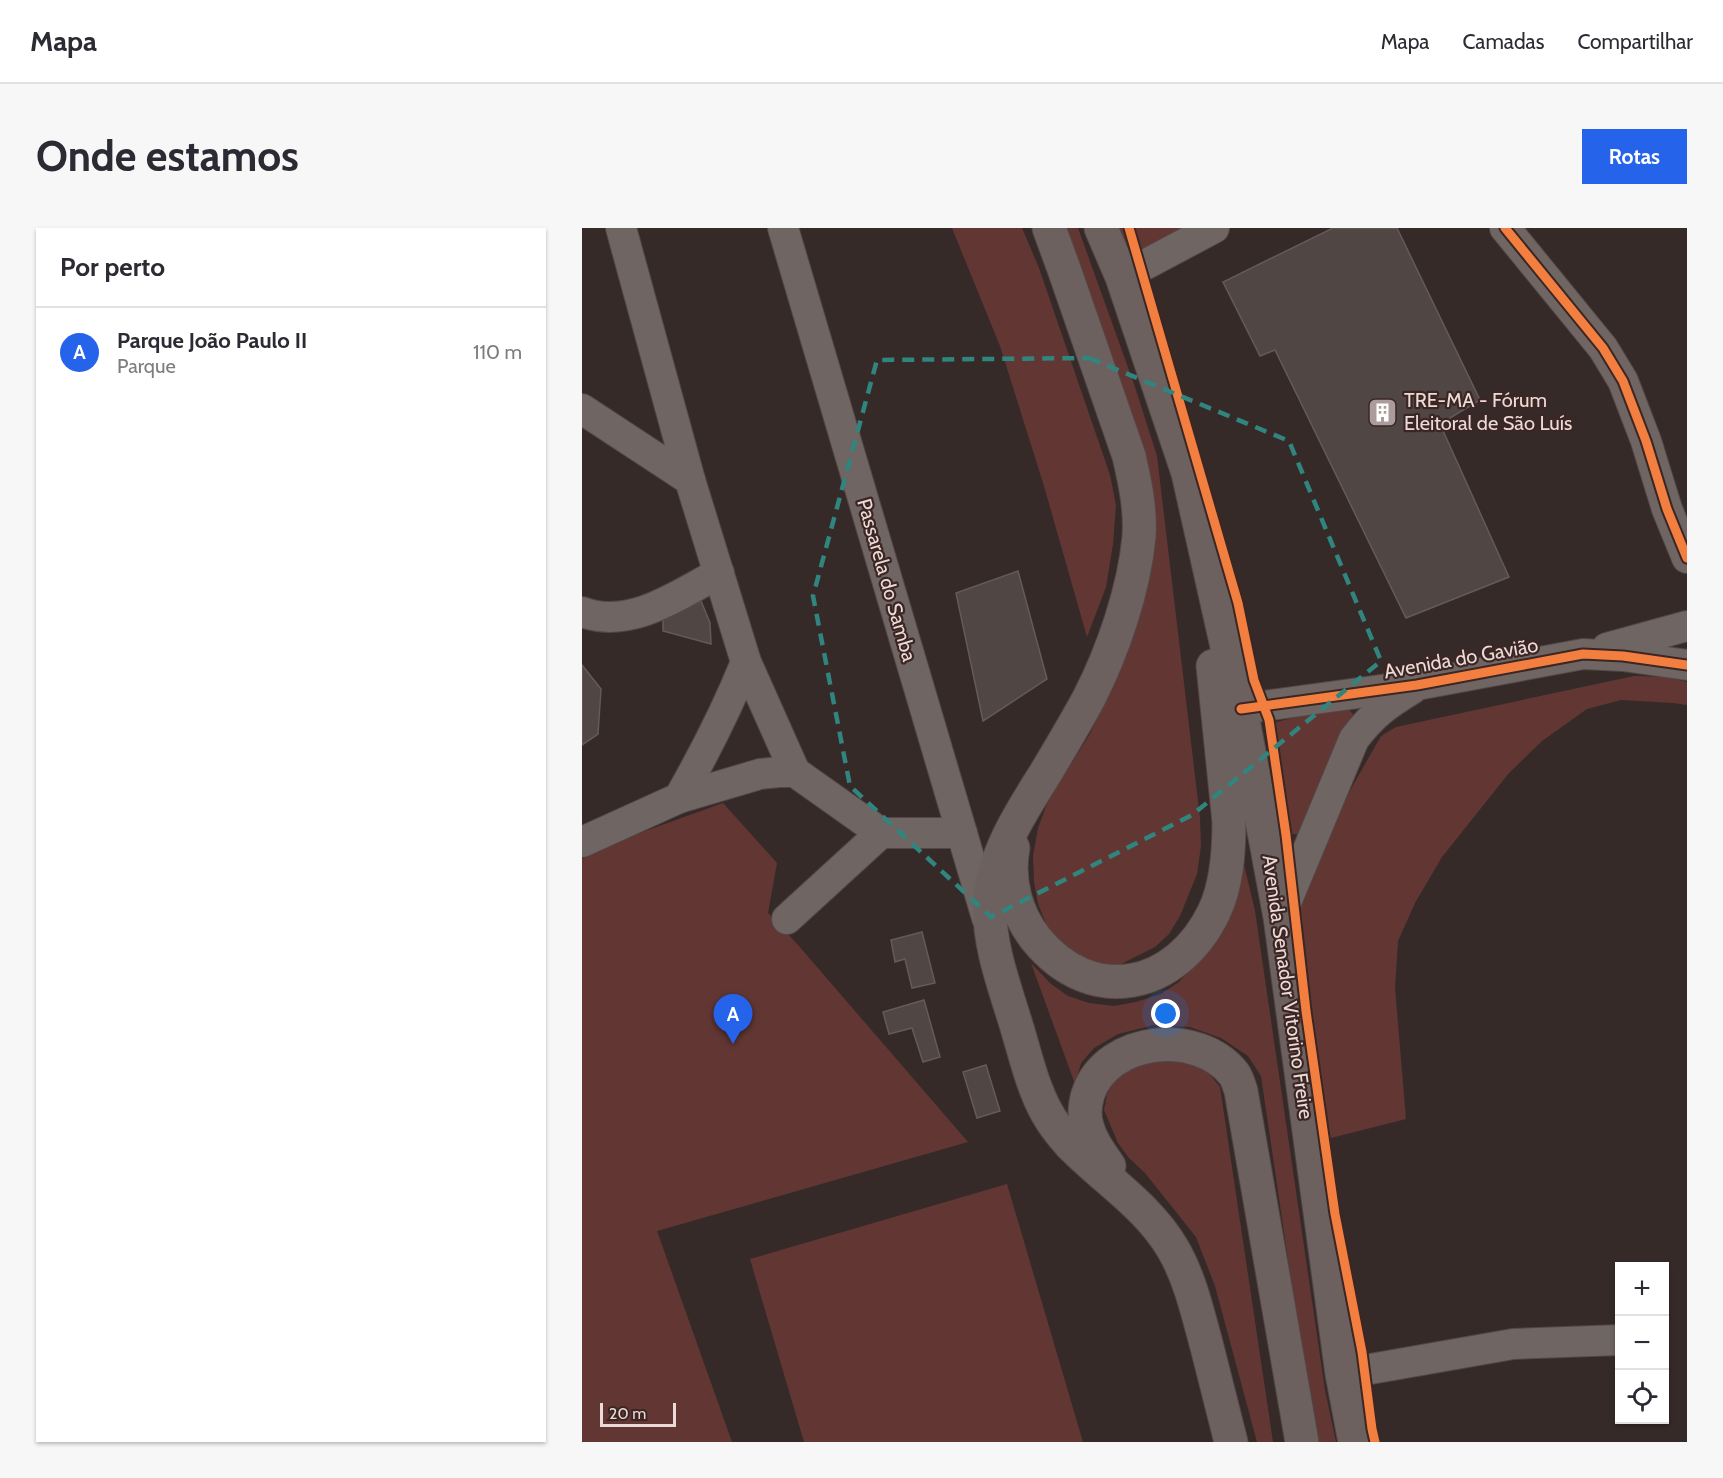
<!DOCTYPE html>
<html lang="pt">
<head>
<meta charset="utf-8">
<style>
  body { margin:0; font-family:Cabin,sans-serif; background:#f7f7f7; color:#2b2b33 }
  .controls { position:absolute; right:18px; bottom:18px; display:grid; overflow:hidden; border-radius:0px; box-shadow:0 2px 4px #0004 }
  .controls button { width:54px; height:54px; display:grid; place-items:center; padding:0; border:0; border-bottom:2px solid #e1e1e2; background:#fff; color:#2b2b33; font:30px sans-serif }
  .scale { position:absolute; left:18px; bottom:15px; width:76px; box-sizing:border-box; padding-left:6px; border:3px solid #eadad8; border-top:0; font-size:16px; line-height:21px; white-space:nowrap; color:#eadad8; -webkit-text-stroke:4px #3c2623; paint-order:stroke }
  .you { position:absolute; left:584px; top:786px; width:21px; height:21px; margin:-15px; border:4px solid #fff; border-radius:50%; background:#1a73e8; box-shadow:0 0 0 9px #1a73e833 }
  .badge { display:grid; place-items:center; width:39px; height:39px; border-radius:50%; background:#2563eb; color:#fff; font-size:20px; font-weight:700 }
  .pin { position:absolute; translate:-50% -50px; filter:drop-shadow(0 2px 3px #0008) }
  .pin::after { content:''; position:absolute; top:32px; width:21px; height:18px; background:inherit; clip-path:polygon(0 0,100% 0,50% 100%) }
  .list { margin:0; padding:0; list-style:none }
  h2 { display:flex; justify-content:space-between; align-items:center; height:78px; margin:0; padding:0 24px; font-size:26px }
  h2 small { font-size:20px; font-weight:400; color:#7c7c81 }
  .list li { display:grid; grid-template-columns:39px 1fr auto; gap:18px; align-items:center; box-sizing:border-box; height:90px; padding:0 24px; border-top:2px solid #e1e1e2 }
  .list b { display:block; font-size:22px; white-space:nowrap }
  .list p { margin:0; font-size:20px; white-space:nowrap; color:#7c7c81 }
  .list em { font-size:20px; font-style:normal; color:#7c7c81 }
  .icon { flex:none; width:33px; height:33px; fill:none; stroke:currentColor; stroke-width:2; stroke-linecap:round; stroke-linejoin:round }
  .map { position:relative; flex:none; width:1105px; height:1214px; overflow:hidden; border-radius:0px }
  header { display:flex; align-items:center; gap:36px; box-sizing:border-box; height:84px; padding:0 30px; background:#fff; border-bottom:2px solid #e1e1e2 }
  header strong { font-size:28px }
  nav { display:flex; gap:33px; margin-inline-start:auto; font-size:21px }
  .intro { display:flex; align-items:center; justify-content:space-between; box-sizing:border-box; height:144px; padding:0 36px }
  h1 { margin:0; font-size:42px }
  .button { padding:15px 27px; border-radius:0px; background:#2563eb; color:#fff; font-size:21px; font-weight:700 }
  main { display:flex; gap:36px; padding:0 36px }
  aside { flex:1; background:#fff; border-radius:0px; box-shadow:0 2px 4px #0004 }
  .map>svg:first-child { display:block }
  .green { fill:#623733 }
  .building { fill:#504644; stroke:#655a59; stroke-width:1.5 }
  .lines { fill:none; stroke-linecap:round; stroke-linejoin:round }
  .minor-casing { stroke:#524746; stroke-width:32 }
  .major-casing { stroke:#524746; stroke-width:35 }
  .minor { stroke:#6f6563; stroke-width:30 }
  .major { stroke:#6d615f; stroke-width:33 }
  .cycleway-casing { stroke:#3c2623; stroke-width:13 }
  .cycleway { stroke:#f27e40; stroke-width:9 }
  .marked { fill:none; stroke:#30857e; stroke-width:4.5; stroke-dasharray:12 8; stroke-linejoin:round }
  .labels { text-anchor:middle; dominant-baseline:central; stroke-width:4.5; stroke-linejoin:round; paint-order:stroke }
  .poi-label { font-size:20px; fill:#eadad8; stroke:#3c2623; text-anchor:start }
  .street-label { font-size:20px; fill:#eadad8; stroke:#3c2623 }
</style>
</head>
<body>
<header>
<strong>Mapa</strong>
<nav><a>Mapa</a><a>Camadas</a><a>Compartilhar</a></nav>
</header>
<div class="intro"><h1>Onde estamos</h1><a class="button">Rotas</a></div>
<main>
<aside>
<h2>Por perto<small></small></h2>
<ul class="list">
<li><span class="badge">A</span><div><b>Parque João Paulo II</b><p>Parque</p></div><em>110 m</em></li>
</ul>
</aside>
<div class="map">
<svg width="1105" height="1214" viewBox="0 0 1105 1214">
  <rect width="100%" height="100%" fill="#362a29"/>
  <!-- green -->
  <g class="green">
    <path d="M 370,0 L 440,0 L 457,40 L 528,247 L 534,277 L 531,316 L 524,359 L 505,409 L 462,258 L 418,118 Z"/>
    <path d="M 480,0 L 496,0 L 553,159 L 575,228 L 618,590 L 619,618 L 615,646 L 598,688 L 587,706 L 573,719 L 539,736 L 522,737 L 502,733 L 486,722 L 465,698 L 456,676 L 452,654 L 451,628 L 456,600 L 466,573 L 508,506 L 525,468 L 565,336 Z"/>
    <path d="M 535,0 L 602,0 L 573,16 L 559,21 L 545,17 Z"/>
    <path d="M 1052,448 L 1086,449 L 1105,454 L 1105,477 L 1091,475 L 1039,472 L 1005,481 L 960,513 L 927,545 L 860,629 L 833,675 L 816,713 L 813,760 L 824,891 L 741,912 L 712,685 L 749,596 L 799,508 L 814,499 Z"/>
    <path d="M 756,477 L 766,481 L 771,486 L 716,606 L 700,607 L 684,497 Z"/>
    <path d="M 141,575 L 195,635 L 186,685 L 216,717 L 386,914 L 75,1003 L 150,1214 L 0,1214 L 0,631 L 30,615 Z"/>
    <path d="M 659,624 L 673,683 L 743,1162 L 754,1214 L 733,1214 L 679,848 L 666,828 L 639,810 L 608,799 L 572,797 L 536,806 L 512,820 L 499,835 L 493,856 L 449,735 L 469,756 L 486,768 L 507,775 L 532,778 L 554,774 L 579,766 L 597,754 L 628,720 Z"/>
    <path d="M 563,832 L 606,832 L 624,842 L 638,859 L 691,1214 L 675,1214 L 633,1058 L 614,1009 L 563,945 L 547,930 L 536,915 L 522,882 L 525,867 L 533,850 Z"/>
    <path d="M 425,956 L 501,1214 L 222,1214 L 168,1031 Z"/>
  </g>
  <!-- building -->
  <g class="building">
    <path d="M 751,0 L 815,0 L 898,172 L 858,196 L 927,349 L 824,390 L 693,122 L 678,128 L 641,54 Z"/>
    <path d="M 436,343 L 465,451 L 401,493 L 374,365 Z"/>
    <path d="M 119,373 L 128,395 L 129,416 L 81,403 L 81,392 Z"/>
    <path d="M 0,437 L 19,461 L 16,506 L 0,517 Z"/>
    <path d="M 340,704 L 353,755 L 330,760 L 323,731 L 313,734 L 309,712 Z"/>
    <path d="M 342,772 L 358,829 L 341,834 L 330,800 L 307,806 L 301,784 Z"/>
    <path d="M 404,837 L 418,883 L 395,890 L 381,844 Z"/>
  </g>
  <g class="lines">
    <defs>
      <g id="minor">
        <path d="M 39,0 L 108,252 L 164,434 L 213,544"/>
        <path d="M 201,0 L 405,690"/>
        <path d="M 923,0 L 1021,120 L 1041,153 L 1064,213 L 1085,281 L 1105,330"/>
        <path d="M 540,49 L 632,0"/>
        <path d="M 0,181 L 108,252"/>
        <path d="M 0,384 C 48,402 96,367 137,345"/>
        <path d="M 1025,420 L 1105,398"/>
        <path d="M 659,481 L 835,457 L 1001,426 L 1041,428 L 1105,437"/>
        <path d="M 97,570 C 122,526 145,481 164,434"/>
        <path d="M 0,614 L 97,570 L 178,546 L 197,544 L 213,544 L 299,605 L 380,605"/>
        <path d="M 698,689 L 772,511 C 791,486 804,477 830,461"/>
        <path d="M 205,691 L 299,605"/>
        <path d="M 760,1146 L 931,1116 L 1038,1112"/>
      </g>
      <g id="major">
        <path d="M 467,0 L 482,41 L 547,228 C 553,254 559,282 557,309 C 552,362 531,423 507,470 C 493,496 478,521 463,546 C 439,584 409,630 408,675 C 406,718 424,762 436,803 C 444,830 451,860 465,885 C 471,896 479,906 488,916 C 522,951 566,978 591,1021 C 608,1050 616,1086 625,1119 C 633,1150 641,1182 649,1214"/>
        <path d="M 519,0 L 540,49 L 606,245 L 659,481 L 698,689 L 760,1146 L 773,1214"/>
        <path d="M 431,620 C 425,652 434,686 454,711 C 510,780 595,761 632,684 C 645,657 647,624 647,594 L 631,438"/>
        <path d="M 527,938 C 518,925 509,913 505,898 C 502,888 503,876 506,866 C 525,809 616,800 652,846 C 655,850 657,857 659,863 L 720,1214"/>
      </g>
    </defs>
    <!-- minor casing -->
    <use href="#minor" class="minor-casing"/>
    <!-- major casing -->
    <use href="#major" class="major-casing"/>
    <!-- minor -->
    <use href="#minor" class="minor"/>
    <!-- major -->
    <use href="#major" class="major"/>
    <defs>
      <g id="cycleway">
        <path d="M 547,0 L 656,375 L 672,452 L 687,492 L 704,607 L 724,783 L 753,986 L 780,1124 L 790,1201 L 793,1214"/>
        <path d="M 923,0 L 1021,120 L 1041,153 L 1064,213 L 1085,281 L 1105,330"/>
        <path d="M 659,481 L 835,457 L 1001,426 L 1041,428 L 1105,437"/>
      </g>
    </defs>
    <!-- cycleway casing -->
    <use href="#cycleway" class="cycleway-casing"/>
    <!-- cycleway -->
    <use href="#cycleway" class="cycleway"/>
  </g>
  <!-- marked area -->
  <path class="marked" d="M 507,130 L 707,213 L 799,433 L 610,587 L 409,689 L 268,558 L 231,368 L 295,132 Z"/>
  <!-- icons -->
  <defs>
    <symbol id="building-square" viewBox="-11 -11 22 22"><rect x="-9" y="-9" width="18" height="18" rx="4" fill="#ab9c9b" stroke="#3c2623"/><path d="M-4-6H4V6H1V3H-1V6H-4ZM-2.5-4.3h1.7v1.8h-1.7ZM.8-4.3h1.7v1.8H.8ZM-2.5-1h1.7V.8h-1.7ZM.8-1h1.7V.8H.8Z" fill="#fff"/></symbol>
  </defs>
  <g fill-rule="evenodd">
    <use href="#building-square" x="784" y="168" width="33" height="33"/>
  </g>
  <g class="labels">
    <!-- poi labels -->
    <g class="poi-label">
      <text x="822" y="172">TRE-MA - Fórum<tspan x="822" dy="23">Eleitoral de São Luís</tspan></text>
    </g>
    <!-- street labels -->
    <g class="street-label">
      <text transform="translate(305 352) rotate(74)">Passarela do Samba</text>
      <text transform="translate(879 430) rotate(-10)">Avenida do Gavião</text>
      <text transform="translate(706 759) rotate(82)">Avenida Senador Vitorino Freire</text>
    </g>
  </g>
</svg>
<div class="controls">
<button>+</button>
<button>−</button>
<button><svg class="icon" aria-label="locate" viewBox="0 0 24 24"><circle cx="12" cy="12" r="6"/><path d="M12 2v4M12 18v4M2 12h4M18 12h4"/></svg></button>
</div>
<div class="scale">20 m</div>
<div class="you"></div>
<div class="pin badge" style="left:151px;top:816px">A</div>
</div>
</main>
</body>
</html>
